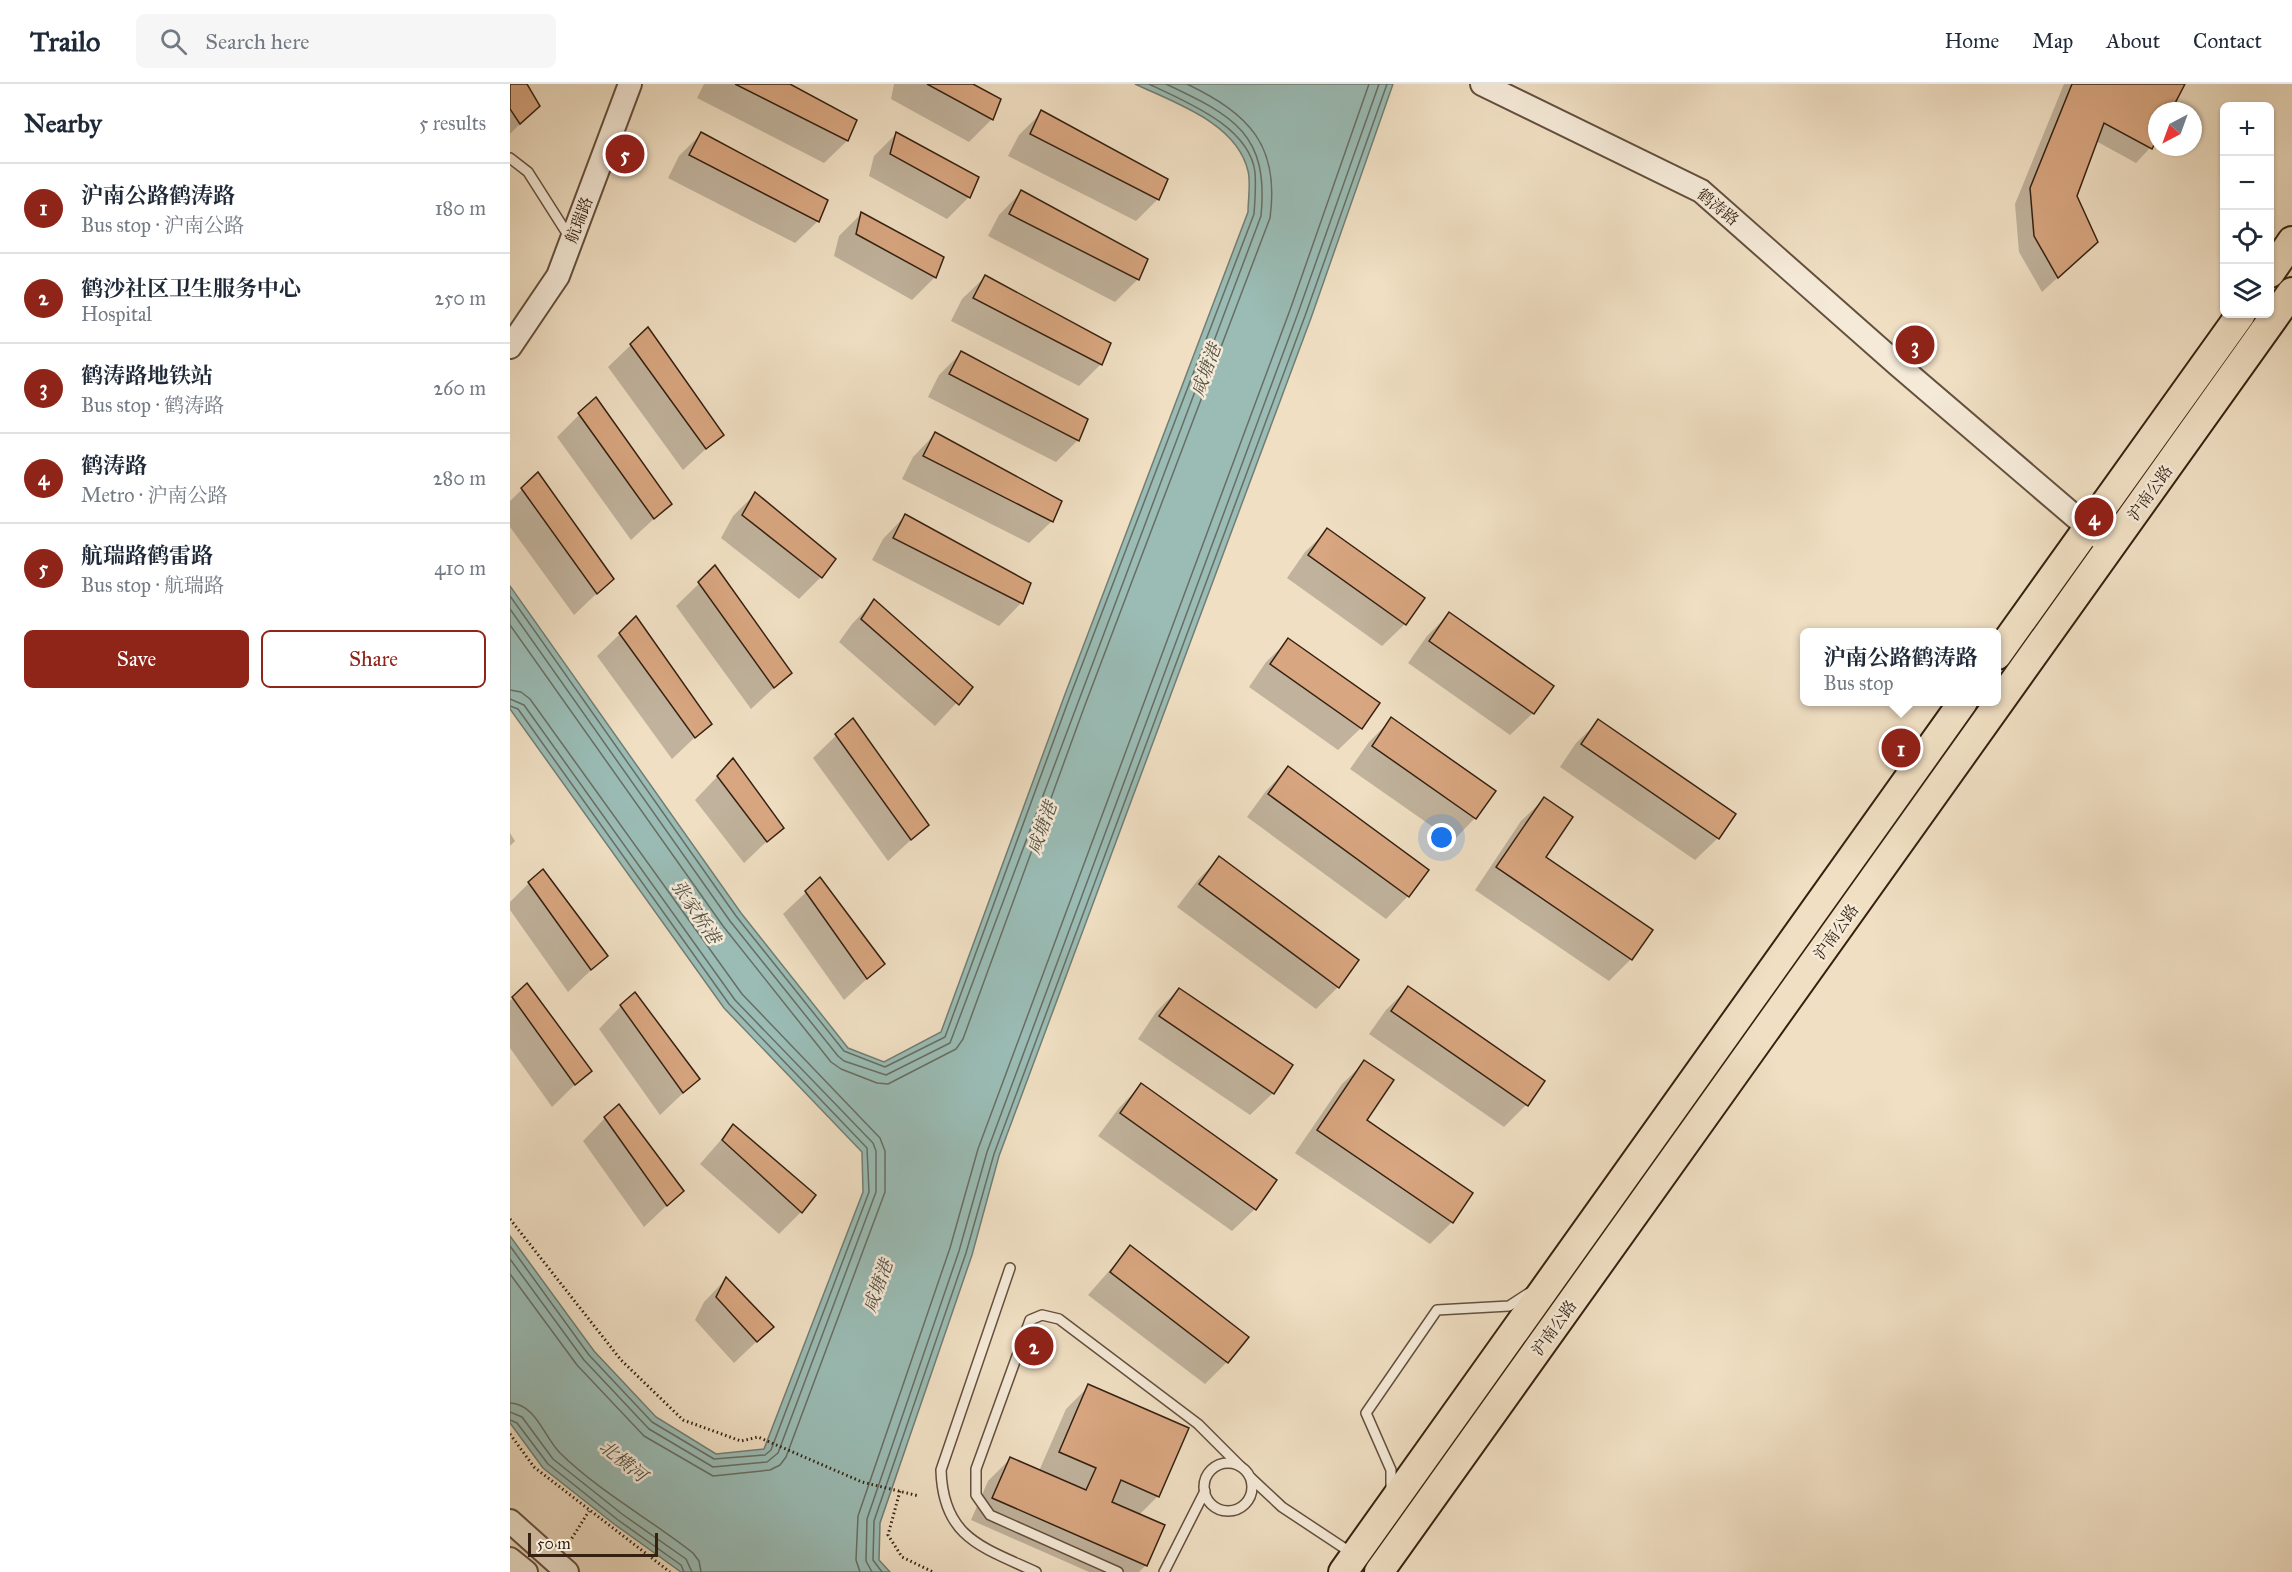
<!DOCTYPE html>
<html lang="en">
<head>
<meta charset="utf-8">
<style>
  body { margin:0; font-family:"IM FELL Great Primer","Noto Serif SC",serif; background:#f6f6f7; color:#1f2937 }
  .controls { position:absolute; right:18px; top:18px; display:grid; overflow:hidden; border-radius:9px; box-shadow:0 2px 4px #0004 }
  .controls button { width:54px; height:54px; display:grid; place-items:center; padding:0; border:0; border-bottom:2px solid #e0e1e3; background:#fff; color:#1f2937; font:30px sans-serif }
  .compass { position:absolute; left:1638px; top:18px; width:54px; height:54px; border-radius:50%; background:#fff; box-shadow:0 2px 4px #0004; rotate:221deg }
  .scale { position:absolute; left:18px; bottom:15px; width:130px; box-sizing:border-box; padding-left:6px; border:3px solid #362111; border-top:0; font-size:16px; line-height:21px; white-space:nowrap; color:#362111; -webkit-text-stroke:4px #f5ead8; paint-order:stroke }
  .you { position:absolute; left:932px; top:754px; width:21px; height:21px; margin:-15px; border:4px solid #fff; border-radius:50%; background:#1a73e8; box-shadow:0 0 0 9px #1a73e833 }
  .badge { display:grid; place-items:center; width:39px; height:39px; border-radius:50%; background:#8f2418; color:#fff; font-size:20px; font-weight:700 }
  .pin { position:absolute; translate:-50% -50%; border:3px solid #fff; box-shadow:0 2px 6px #0006 }
  .popup { position:absolute; left:1290px; top:544px; width:201px; height:78px; box-sizing:border-box; display:grid; place-content:center; border-radius:9px; background:#fff; filter:drop-shadow(0 2px 4px #0005); font-size:20px; white-space:nowrap; color:#747a83 }
  .popup b { font-size:22px; color:#1f2937 }
  .popup::after { content:''; position:absolute; left:50%; top:100%; margin-left:-12px; border:12px solid transparent; border-top-color:#fff }
  .list { margin:0; padding:0; list-style:none }
  h2 { display:flex; justify-content:space-between; align-items:center; height:78px; margin:0; padding:0 24px; font-size:26px }
  h2 small { font-size:20px; font-weight:400; color:#747a83 }
  .list li { display:grid; grid-template-columns:39px 1fr auto; gap:18px; align-items:center; box-sizing:border-box; height:90px; padding:0 24px; border-top:2px solid #e0e1e3 }
  .list b { display:block; font-size:22px; white-space:nowrap }
  .list p { margin:0; font-size:20px; white-space:nowrap; color:#747a83 }
  .list em { font-size:20px; font-style:normal; color:#747a83 }
  .actions { display:flex; gap:12px; padding:18px 24px }
  .actions a { flex:1; padding:14px 0; border:2px solid #8f2418; border-radius:9px; text-align:center; font-size:21px; color:#8f2418 }
  .actions .main { background:#8f2418; color:#fff }
  .icon { flex:none; width:33px; height:33px; fill:none; stroke:currentColor; stroke-width:2; stroke-linecap:round; stroke-linejoin:round }
  .map { position:relative; flex:none; width:1782px; height:1488px; overflow:hidden }
  header { display:flex; align-items:center; gap:36px; box-sizing:border-box; height:84px; padding:0 30px; background:#fff; border-bottom:2px solid #e0e1e3 }
  header strong { font-size:28px }
  nav { display:flex; gap:33px; margin-inline-start:auto; font-size:21px }
  .search { width:420px; height:54px; background:#f6f6f7; display:flex; align-items:center; gap:15px; box-sizing:border-box; padding:0 21px; border-radius:9px; color:#747a83; font-size:22px }
  main { display:flex }
  aside { flex:1; background:#fff }
  .map>svg:first-child { display:block }
  .water { fill:#9abcb5; stroke:#727e73; stroke-width:1.5 }
  .shadow { fill:#0003 }
  .lines { fill:none; stroke-linecap:round; stroke-linejoin:round }
  .shore { stroke:#686e63; stroke-width:1.5 }
  .building { fill:#d8a680; stroke:#362111; stroke-width:1.5 }
  .service-casing { stroke:#64503e; stroke-width:12 }
  .tertiary-casing { stroke:#64503e; stroke-width:26 }
  .primary-casing { stroke:#362111; stroke-width:32 }
  .path { stroke:#362111; stroke-width:3; stroke-dasharray:1.5 3; stroke-linecap:butt }
  .service { stroke:#f5ead8; stroke-width:9 }
  .tertiary { stroke:#f5ead8; stroke-width:22 }
  .primary { stroke:#f0dfc3; stroke-width:28 }
  .labels { text-anchor:middle; dominant-baseline:central; stroke-width:5; stroke-linejoin:round; paint-order:stroke }
  .street-label { font-size:16px; fill:#362111; stroke:#f5ead8 }
  .water-label { font-size:18px; font-style:italic; fill:#545042; stroke:#f5ead8 }
</style>
</head>
<body>
<header>
<strong>Trailo</strong>
<div class="search"><svg class="icon" aria-label="search" viewBox="0 0 24 24"><circle cx="10" cy="10" r="6"/><path d="M15 15l6 6"/></svg>Search here</div>
<nav><a>Home</a><a>Map</a><a>About</a><a>Contact</a></nav>
</header>
<main>
<aside>
<h2>Nearby<small>5 results</small></h2>
<ul class="list">
<li><span class="badge">1</span><div><b>沪南公路鹤涛路</b><p>Bus stop · 沪南公路</p></div><em>180 m</em></li>
<li><span class="badge">2</span><div><b>鹤沙社区卫生服务中心</b><p>Hospital</p></div><em>250 m</em></li>
<li><span class="badge">3</span><div><b>鹤涛路地铁站</b><p>Bus stop · 鹤涛路</p></div><em>260 m</em></li>
<li><span class="badge">4</span><div><b>鹤涛路</b><p>Metro · 沪南公路</p></div><em>280 m</em></li>
<li><span class="badge">5</span><div><b>航瑞路鹤雷路</b><p>Bus stop · 航瑞路</p></div><em>410 m</em></li>
</ul>
<div class="actions"><a class="main">Save</a><a>Share</a></div>
</aside>
<div class="map">
<svg width="1782" height="1488" viewBox="0 0 1782 1488">
  <rect width="100%" height="100%" fill="#f0dfc3"/>
  <filter id="stains"><feTurbulence type="fractalNoise" baseFrequency=".00333" numOctaves="4"/><feColorMatrix values="0 0 0 0 .2 0 0 0 0 .09 0 0 0 0 .02 0 0 0 .5 -.17"/></filter>
  <radialGradient id="worn" r=".72"><stop offset=".6" stop-color="#630" stop-opacity="0"/><stop offset="1" stop-color="#630" stop-opacity=".3"/></radialGradient>
  <!-- water -->
  <path class="water" d="M 625,0 L 883,0 L 801,234 L 489,1072 L 462,1171 L 370,1439 L 369,1476 L 380,1488 L 171,1488 L 104,1440 L 33,1384 L 0,1339 L 0,1152 L 84,1267 L 146,1333 L 206,1370 L 254,1365 L 353,1108 L 352,1068 L 214,924 L 0,625 L 0,502 L 231,829 L 338,964 L 374,978 L 431,948 L 554,613 L 738,128 C 738,116 741,99 738,87 C 727,39 665,19 625,0 Z"/>
  <!-- shadow -->
  <g class="shadow">
    <path d="M 0,0 L 15,0 L 28,22 L 0,50 Z"/>
    <path d="M 194,0 L 277,0 L 345,37 L 337,57 L 314,79 L 187,14 Z"/>
    <path d="M 384,0 L 460,0 L 489,16 L 481,36 L 459,58 L 381,15 Z"/>
    <path d="M 1554,0 L 1673,0 L 1659,27 L 1647,27 L 1647,51 L 1640,64 L 1626,79 L 1586,57 L 1565,112 L 1571,172 L 1532,208 L 1509,168 L 1505,120 Z"/>
    <path d="M 532,28 L 648,115 L 626,137 L 498,72 L 509,51 Z"/>
    <path d="M 191,50 L 308,137 L 285,159 L 158,94 L 169,72 Z"/>
    <path d="M 386,50 L 459,113 L 437,135 L 359,92 L 364,72 Z"/>
    <path d="M 511,108 L 628,195 L 605,218 L 478,152 L 489,131 Z"/>
    <path d="M 351,130 L 433,174 L 425,193 L 402,216 L 324,172 L 329,152 Z"/>
    <path d="M 475,193 L 591,280 L 569,302 L 441,237 L 452,215 Z"/>
    <path d="M 121,261 L 212,350 L 173,386 L 98,283 Z"/>
    <path d="M 451,269 L 568,356 L 546,378 L 418,313 L 429,291 Z"/>
    <path d="M 85,315 L 160,420 L 121,456 L 47,353 Z"/>
    <path d="M 425,350 L 542,437 L 519,459 L 392,395 L 403,373 Z"/>
    <path d="M 28,390 L 102,495 L 64,531 L 0,443 L 0,417 Z"/>
    <path d="M 245,410 L 311,493 L 289,515 L 211,454 L 223,432 Z"/>
    <path d="M 395,432 L 511,519 L 489,542 L 362,476 L 373,455 Z"/>
    <path d="M 818,446 L 895,540 L 872,562 L 777,494 L 795,468 Z"/>
    <path d="M 205,484 L 280,589 L 241,625 L 166,522 Z"/>
    <path d="M 364,517 L 461,603 L 425,642 L 329,558 L 342,540 Z"/>
    <path d="M 939,530 L 1023,629 L 1000,651 L 898,579 L 917,552 Z"/>
    <path d="M 110,550 L 200,639 L 162,675 L 87,572 Z"/>
    <path d="M 779,556 L 851,644 L 828,666 L 739,603 L 756,578 Z"/>
    <path d="M 882,635 L 965,734 L 943,757 L 840,685 L 859,658 Z"/>
    <path d="M 342,636 L 417,741 L 378,777 L 303,674 Z"/>
    <path d="M 1089,637 L 1208,754 L 1185,776 L 1050,683 L 1066,659 Z"/>
    <path d="M 223,676 L 272,743 L 234,779 L 185,716 Z"/>
    <path d="M 778,684 L 917,786 L 898,812 L 876,835 L 737,733 L 756,707 Z"/>
    <path d="M 1034,715 L 1034,774 L 1121,875 L 1099,897 L 965,806 L 1011,737 Z"/>
    <path d="M 0,749 L 5,757 L 0,762 Z"/>
    <path d="M 709,774 L 828,903 L 806,925 L 667,823 L 687,797 Z"/>
    <path d="M 309,796 L 373,880 L 334,916 L 273,830 Z"/>
    <path d="M 19,799 L 96,872 L 58,908 L 0,826 L 0,818 Z"/>
    <path d="M 17,902 L 80,986 L 42,1023 L 0,964 L 0,917 Z"/>
    <path d="M 898,904 L 1016,1021 L 994,1043 L 859,950 L 876,926 Z"/>
    <path d="M 669,905 L 763,1009 L 740,1031 L 628,955 L 646,928 Z"/>
    <path d="M 111,922 L 188,995 L 150,1031 L 89,945 Z"/>
    <path d="M 855,978 L 855,1037 L 942,1138 L 920,1160 L 785,1069 L 832,1000 Z"/>
    <path d="M 631,1001 L 745,1125 L 722,1147 L 588,1052 L 609,1024 Z"/>
    <path d="M 95,1034 L 172,1107 L 134,1143 L 73,1057 Z"/>
    <path d="M 223,1042 L 291,1128 L 269,1150 L 190,1080 Z"/>
    <path d="M 620,1163 L 717,1278 L 695,1300 L 578,1211 Z"/>
    <path d="M 216,1195 L 262,1243 L 224,1279 L 185,1236 L 194,1218 Z"/>
    <path d="M 579,1302 L 648,1412 L 629,1431 L 636,1481 L 629,1488 L 579,1488 L 461,1436 L 478,1397 L 500,1375 L 529,1387 L 556,1325 Z"/>
  </g>
  <g class="lines">
    <!-- shore -->
    <g class="shore">
      <path d="M 0,512 L 226,832 L 334,967 L 375,983 L 435,953 L 559,615 L 744,130 C 745,117 746,102 745,88 C 739,42 676,18 639,0"/>
      <path d="M 0,525 L 220,837 L 328,972 L 334,977 L 376,991 L 440,959 L 751,132 C 759,50 724,32 656,0"/>
      <path d="M 0,541 L 213,842 L 321,978 L 331,985 L 367,999 L 378,1000 L 446,965 L 453,955 L 575,621 L 760,134 C 770,61 739,30 677,0"/>
      <path d="M 0,606 L 11,608 L 20,615 L 232,910 L 370,1054 L 375,1067 L 375,1108 L 276,1373 L 270,1381 L 260,1386 L 203,1392 L 134,1352 L 67,1281 L 0,1190"/>
      <path d="M 0,615 L 14,621 L 225,916 L 363,1059 L 366,1067 L 366,1108 L 268,1369 L 257,1378 L 203,1383 L 139,1345 L 74,1276 L 0,1175"/>
      <path d="M 0,622 L 8,625 L 219,920 L 357,1064 L 359,1108 L 261,1366 L 255,1371 L 204,1375 L 142,1338 L 79,1271 L 0,1162"/>
      <path d="M 0,1319 C 26,1320 34,1353 50,1369 C 90,1408 140,1435 183,1469 L 189,1477 L 191,1488"/>
      <path d="M 0,1328 L 12,1333 L 43,1375 L 112,1430 L 176,1475 L 182,1488"/>
      <path d="M 0,1336 L 7,1339 L 38,1380 L 108,1436 L 171,1481 L 174,1488"/>
      <path d="M 350,1488 L 346,1476 L 348,1432 L 440,1164 L 468,1065 L 780,226 L 859,0"/>
      <path d="M 362,1488 L 356,1477 L 357,1435 L 449,1167 L 477,1068 L 788,229 L 869,0"/>
      <path d="M 372,1488 L 363,1476 L 364,1437 L 456,1169 L 484,1070 L 795,232 L 877,0"/>
    </g>
  </g>
  <!-- building -->
  <g class="building">
    <path d="M 0,0 L 17,0 L 30,22 L 10,40 L 0,25 Z"/>
    <path d="M 225,0 L 280,0 L 347,36 L 338,57 Z"/>
    <path d="M 417,0 L 463,0 L 491,15 L 483,36 Z"/>
    <path d="M 1562,0 L 1675,0 L 1661,27 L 1647,27 L 1647,55 L 1642,65 L 1594,39 L 1567,112 L 1588,158 L 1548,194 L 1524,152 L 1520,104 Z"/>
    <path d="M 531,26 L 658,95 L 649,116 L 520,50 Z"/>
    <path d="M 191,48 L 318,116 L 309,138 L 179,71 Z"/>
    <path d="M 386,48 L 469,93 L 460,114 L 380,70 Z"/>
    <path d="M 511,106 L 638,175 L 629,196 L 499,130 Z"/>
    <path d="M 351,128 L 434,173 L 426,194 L 346,150 Z"/>
    <path d="M 475,191 L 601,259 L 592,281 L 463,214 Z"/>
    <path d="M 138,243 L 214,351 L 196,365 L 120,260 Z"/>
    <path d="M 451,267 L 578,335 L 569,357 L 439,290 Z"/>
    <path d="M 86,313 L 162,420 L 144,435 L 68,329 Z"/>
    <path d="M 425,348 L 552,417 L 543,438 L 413,372 Z"/>
    <path d="M 28,388 L 104,495 L 87,510 L 11,404 Z"/>
    <path d="M 245,408 L 326,475 L 312,494 L 232,431 Z"/>
    <path d="M 395,430 L 521,499 L 513,520 L 383,454 Z"/>
    <path d="M 817,444 L 915,514 L 896,541 L 798,471 Z"/>
    <path d="M 205,481 L 282,589 L 264,604 L 188,498 Z"/>
    <path d="M 364,515 L 463,603 L 449,621 L 351,535 Z"/>
    <path d="M 939,528 L 1044,602 L 1024,630 L 919,557 Z"/>
    <path d="M 126,532 L 202,640 L 185,654 L 109,549 Z"/>
    <path d="M 778,554 L 870,619 L 852,645 L 760,580 Z"/>
    <path d="M 881,633 L 986,707 L 966,735 L 862,662 Z"/>
    <path d="M 343,634 L 419,741 L 401,756 L 325,650 Z"/>
    <path d="M 1088,635 L 1226,730 L 1209,755 L 1071,660 Z"/>
    <path d="M 223,674 L 274,744 L 257,758 L 207,692 Z"/>
    <path d="M 778,682 L 919,786 L 899,813 L 758,710 Z"/>
    <path d="M 1034,713 L 1063,733 L 1036,773 L 1143,846 L 1122,876 L 986,783 Z"/>
    <path d="M 709,772 L 849,876 L 829,904 L 689,800 Z"/>
    <path d="M 33,785 L 98,872 L 81,886 L 18,798 Z"/>
    <path d="M 310,793 L 375,880 L 357,895 L 295,807 Z"/>
    <path d="M 17,899 L 82,987 L 65,1001 L 2,913 Z"/>
    <path d="M 898,902 L 1035,997 L 1018,1022 L 881,927 Z"/>
    <path d="M 669,904 L 783,981 L 764,1010 L 649,932 Z"/>
    <path d="M 125,908 L 190,995 L 173,1009 L 110,921 Z"/>
    <path d="M 854,976 L 884,996 L 857,1036 L 963,1109 L 943,1139 L 807,1046 Z"/>
    <path d="M 631,999 L 767,1096 L 746,1126 L 610,1029 Z"/>
    <path d="M 109,1020 L 174,1107 L 157,1122 L 94,1033 Z"/>
    <path d="M 223,1040 L 306,1111 L 292,1129 L 212,1056 Z"/>
    <path d="M 620,1161 L 739,1253 L 718,1279 L 600,1188 Z"/>
    <path d="M 216,1193 L 264,1243 L 247,1258 L 206,1213 Z"/>
    <path d="M 578,1300 L 679,1344 L 649,1413 L 611,1396 L 602,1418 L 655,1441 L 637,1482 L 482,1414 L 500,1373 L 576,1406 L 586,1384 L 549,1368 Z"/>
  </g>
  <g class="lines">
    <defs>
      <g id="service">
        <path d="M 0,74 L 18,88 L 60,154"/>
        <path d="M 500,1184 L 431,1386 C 433,1454 472,1463 526,1488"/>
        <circle cx="718" cy="1403" r="24"/>
        <path d="M 741,1394 L 772,1423 L 843,1470"/>
        <path d="M 881,1407 L 881,1386 L 856,1329 L 927,1226 L 999,1222 L 1019,1209"/>
        <path d="M 608,1488 L 480,1431 L 466,1411 L 466,1385 L 520,1236 L 532,1231 L 549,1235 L 688,1340 L 730,1382"/>
        <path d="M 654,1488 L 695,1407"/>
      </g>
      <g id="tertiary">
        <path d="M 972,0 L 1191,107 L 1388,281 L 1590,454"/>
        <path d="M 0,263 L 48,192 L 120,0"/>
        <path d="M 0,1437 L 57,1488"/>
        <path d="M 0,1475 L 16,1488"/>
      </g>
      <g id="primary">
        <path d="M 1760,189 L 1782,157"/>
        <path d="M 1487,571 L 1731,230"/>
        <path d="M 833,1488 L 1453,618"/>
        <path d="M 869,1488 L 1782,208"/>
      </g>
    </defs>
    <!-- service casing -->
    <use href="#service" class="service-casing"/>
    <!-- tertiary casing -->
    <use href="#tertiary" class="tertiary-casing"/>
    <!-- primary casing -->
    <use href="#primary" class="primary-casing"/>
    <!-- path -->
    <g class="path">
      <path d="M 0,1135 L 111,1276 L 173,1336 L 231,1357 L 248,1353 L 352,1398 L 409,1412"/>
      <path d="M 0,1350 L 24,1383 L 160,1488"/>
      <path d="M 390,1407 L 378,1451 L 392,1473 L 423,1488"/>
      <path d="M 57,1462 L 79,1427"/>
    </g>
    <!-- service -->
    <use href="#service" class="service"/>
    <!-- tertiary -->
    <use href="#tertiary" class="tertiary"/>
    <!-- primary -->
    <use href="#primary" class="primary"/>
  </g>
  <g class="labels">
    <!-- street labels -->
    <g class="street-label">
      <text transform="translate(1208 123) rotate(39)">鹤涛路</text>
      <text transform="translate(69 136) rotate(-69)">航瑞路</text>
      <text transform="translate(1640 409) rotate(-54)">沪南公路</text>
      <text transform="translate(1326 848) rotate(-54)">沪南公路</text>
      <text transform="translate(1044 1244) rotate(-54)">沪南公路</text>
    </g>
    <!-- water labels -->
    <g class="water-label">
      <text transform="translate(696 286) rotate(-70)">咸塘港</text>
      <text transform="translate(532 744) rotate(-70)">咸塘港</text>
      <text transform="translate(186 828) rotate(56)">张家桥港</text>
      <text transform="translate(368 1202) rotate(-70)">咸塘港</text>
      <text transform="translate(113 1377) rotate(39)">北横河</text>
    </g>
  </g>
  <rect width="100%" height="100%" filter="url(#stains)"/>
  <rect width="100%" height="100%" fill="url(#worn)"/>
</svg>
<div class="controls">
<button>+</button>
<button>−</button>
<button><svg class="icon" aria-label="locate" viewBox="0 0 24 24"><circle cx="12" cy="12" r="6"/><path d="M12 2v4M12 18v4M2 12h4M18 12h4"/></svg></button>
<button><svg class="icon" aria-label="layers" viewBox="0 0 24 24"><path d="M12 4l9 5-9 5-9-5zM3 14l9 5 9-5"/></svg></button>
</div>
<svg class="compass" viewBox="-18 -18 36 36"><path d="M0-13l5 13h-10z" fill="#e53935"/><path d="M0 13l5-13h-10z" fill="#747a83"/></svg>
<div class="scale">50 m</div>
<div class="you"></div>
<div class="pin badge" style="left:1391px;top:664px">1</div>
<div class="popup"><b>沪南公路鹤涛路</b>Bus stop</div>
<div class="pin badge" style="left:524px;top:1262px">2</div>
<div class="pin badge" style="left:1405px;top:261px">3</div>
<div class="pin badge" style="left:1584px;top:433px">4</div>
<div class="pin badge" style="left:115px;top:70px">5</div>
</div>
</main>
</body>
</html>
